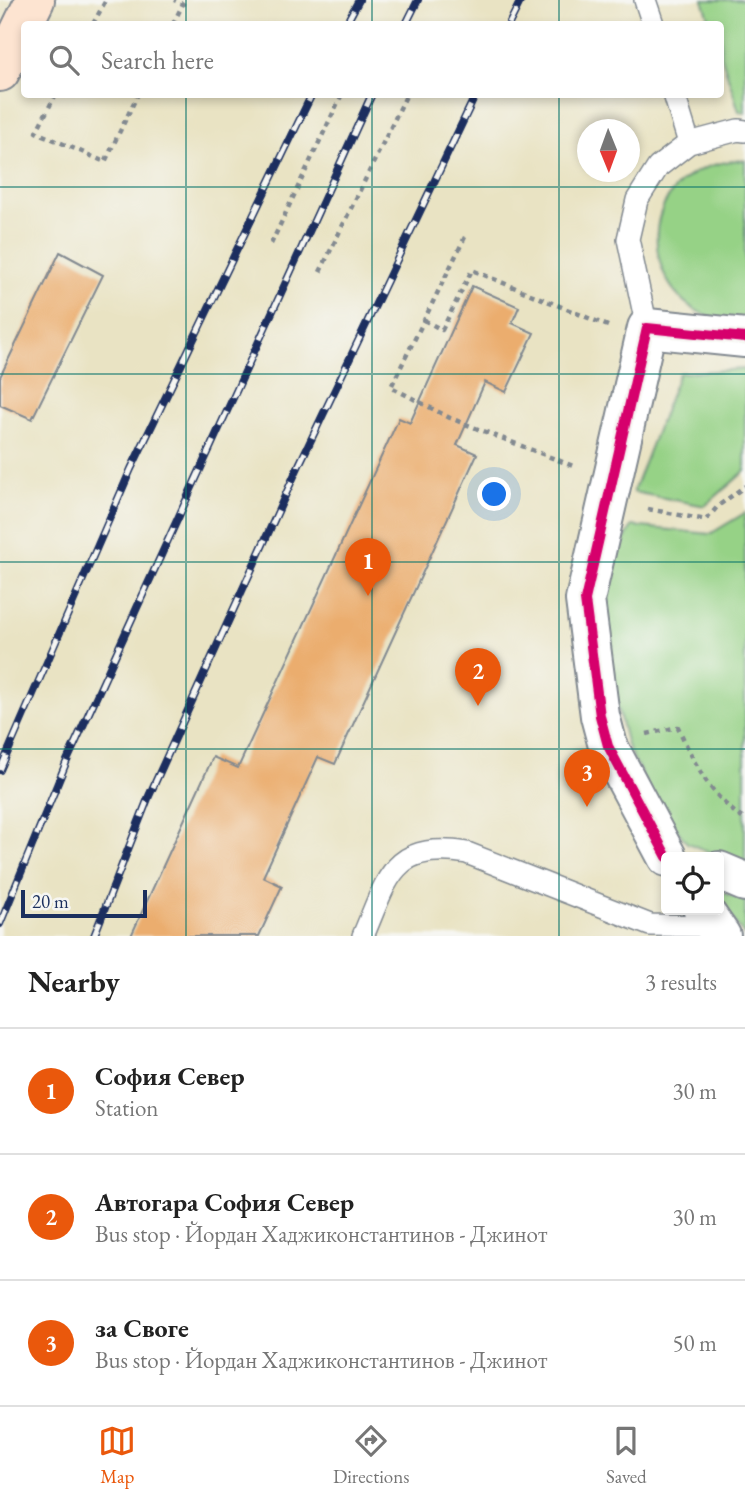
<!DOCTYPE html>
<html lang="en">
<head>
<meta charset="utf-8">
<style>
  body { margin:0; font-family:"EB Garamond",serif; background:#f6f6f6; color:#222 }
  .controls { position:absolute; right:21px; bottom:21px; display:grid; overflow:hidden; border-radius:7px; box-shadow:0 4px 10px #0003 }
  .controls button { width:63px; height:63px; display:grid; place-items:center; padding:0; border:0; border-bottom:2px solid #e0e0e0; background:#fff; color:#222; font:35px sans-serif }
  .compass { position:absolute; left:577px; top:119px; width:63px; height:63px; border-radius:50%; background:#fff; box-shadow:0 4px 10px #0003; rotate:179deg }
  .scale { position:absolute; left:21px; bottom:18px; width:126px; box-sizing:border-box; padding-left:7px; border:4px solid #1b2f5e; border-top:0; font-size:19px; line-height:24px; white-space:nowrap; color:#1b2f5e; -webkit-text-stroke:5px #f6f6f2; paint-order:stroke }
  .you { position:absolute; left:495px; top:495px; width:24px; height:24px; margin:-18px; border:5px solid #fff; border-radius:50%; background:#1a73e8; box-shadow:0 0 0 10px #1a73e833 }
  .badge { display:grid; place-items:center; width:46px; height:46px; border-radius:50%; background:#ea580c; color:#fff; font-size:23px; font-weight:700 }
  .pin { position:absolute; translate:-50% -58px; filter:drop-shadow(0 2px 4px #0008) }
  .pin::after { content:''; position:absolute; top:37px; width:24px; height:21px; background:inherit; clip-path:polygon(0 0,100% 0,50% 100%) }
  .list { margin:0; padding:0; list-style:none }
  h2 { display:flex; justify-content:space-between; align-items:center; height:91px; margin:0; padding:0 28px; font-size:30px }
  h2 small { font-size:23px; font-weight:400; color:#767676 }
  .list li { display:grid; grid-template-columns:46px 1fr auto; gap:21px; align-items:center; box-sizing:border-box; height:126px; padding:0 28px; border-top:2px solid #e0e0e0 }
  .list b { display:block; font-size:26px; white-space:nowrap }
  .list p { margin:0; font-size:23px; white-space:nowrap; color:#767676 }
  .list em { font-size:23px; font-style:normal; color:#767676 }
  .icon { flex:none; width:38px; height:38px; fill:none; stroke:currentColor; stroke-width:2; stroke-linecap:round; stroke-linejoin:round }
  .map { position:relative; flex:none; width:745px; height:936px; overflow:hidden }
  .search { position:absolute; background:#fff; box-shadow:0 4px 10px #0003; left:21px; right:21px; top:21px; height:77px; display:flex; align-items:center; gap:18px; box-sizing:border-box; padding:0 24px; border-radius:7px; color:#767676; font-size:26px }
  .sheet { height:469px; background:#fff }
  nav { display:flex; justify-content:space-around; align-items:center; box-sizing:border-box; height:98px; border-top:2px solid #e0e0e0; background:#fff; font-size:19px; color:#767676 }
  nav a { display:grid; justify-items:center; gap:4px }
  nav .on { color:#ea580c }
  .map>svg:first-child { display:block }
  .green { fill:#96d286; stroke:#588072; stroke-width:2 }
  .building { fill:#ebad6e }
  .lines { fill:none; stroke-linecap:round; stroke-linejoin:round }
  .lane-casing { stroke:#828990; stroke-width:24 }
  .street-casing { stroke:#828990; stroke-width:42 }
  .secondary-casing { stroke:#828990; stroke-width:42 }
  .path { stroke:#828990; stroke-width:4.5; stroke-dasharray:5 5; stroke-linecap:butt }
  .lane { stroke:#fff; stroke-width:21 }
  .street { stroke:#fff; stroke-width:38 }
  .secondary { stroke:#fde4d1; stroke-width:38 }
  .rail-casing { stroke:#1b2f5e; stroke-width:8 }
  .rail { stroke:#f6f6f2; stroke-width:5; stroke-dasharray:16; stroke-linecap:butt }
  .cycleway-casing { stroke:#f6f6f2; stroke-width:15 }
  .cycleway { stroke:#d6006c; stroke-width:10 }
  .grid { fill:none; stroke:#0f766e; stroke-width:2; stroke-opacity:0.55 }
</style>
</head>
<body>
<div class="map">
<svg width="745" height="936" viewBox="0 0 745 936">
  <rect width="100%" height="100%" fill="#f6f6f2"/>
  <filter id="ink" filterUnits="userSpaceOnUse"><feTurbulence type="fractalNoise" baseFrequency=".0143" numOctaves="2"/><feDisplacementMap in="SourceGraphic" scale="14" xChannelSelector="R" yChannelSelector="G"/><feConvolveMatrix kernelMatrix="1 2 1 2 8 2 1 2 1" color-interpolation-filters="sRGB"/></filter>
  <filter id="wash" filterUnits="userSpaceOnUse"><feTurbulence type="fractalNoise" baseFrequency=".00686" numOctaves="4" result="noise"/><feDisplacementMap in="SourceGraphic" scale="28" xChannelSelector="R" yChannelSelector="G"/><feGaussianBlur stdDeviation="1.57" result="paint"/><feColorMatrix in="noise" values="0 0 0 0 0 0 0 0 0 0 0 0 0 0 0 0 0 1.4 0 .05"/><feComposite in="paint" operator="in"/></filter>
  <g filter="url(#wash)">
    <rect width="100%" height="100%" fill="#e9e3c3"/>
    <!-- green -->
    <g class="green">
      <path d="M 703,0 L 745,0 L 745,113 L 739,111 L 721,55 L 720,24 L 711,24 Z"/>
      <path d="M 745,160 L 745,318 C 646,336 610,166 745,160 Z"/>
      <path d="M 745,369 L 745,471 L 705,506 L 633,492 L 679,373 Z"/>
      <path d="M 745,513 L 745,866 L 687,843 L 655,801 L 627,746 L 609,672 L 604,617 L 614,558 L 632,526 L 710,534 Z"/>
      <path d="M 719,891 L 745,900 L 745,936 L 719,902 Z"/>
    </g>
    <g id="blocks">
      <!-- building -->
      <g class="building">
        <path d="M 60,252 L 103,275 L 32,419 L 0,405 L 0,377 Z"/>
        <path d="M 472,286 L 519,307 L 512,323 L 534,333 L 506,392 L 485,382 L 457,445 L 477,454 L 335,764 L 318,757 L 263,877 L 282,886 L 259,936 L 131,936 L 213,757 L 238,768 L 399,418 L 410,423 Z"/>
      </g>
    </g>
  </g>
  <g filter="url(#ink)">
    <use href="#blocks" fill-opacity="0" stroke="#828990" stroke-width="2"/>
    <g class="lines">
      <defs>
        <g id="lane">
          <path d="M 645,0 L 653,24"/>
          <path d="M 674,94 L 689,143"/>
          <path d="M 647,328 L 628,239 L 637,200 L 658,167 L 689,143 L 738,130 L 745,131"/>
          <path d="M 363,936 C 388,878 392,841 467,853 L 650,925 L 713,926"/>
        </g>
        <g id="street">
          <path d="M 667,857 L 608,746 L 600,716 L 585,600 L 647,328 L 745,338"/>
          <path d="M 719,871 L 745,882"/>
          <path d="M 703,910 L 721,936"/>
        </g>
        <path id="secondary" d="M 0,72 L 35,0"/>
      </defs>
      <!-- lane casing -->
      <use href="#lane" class="lane-casing"/>
      <!-- street casing -->
      <use href="#street" class="street-casing"/>
      <!-- secondary casing -->
      <use href="#secondary" class="secondary-casing"/>
      <!-- path -->
      <g class="path">
        <path d="M 93,24 L 106,0"/>
        <path d="M 173,24 L 183,4 L 174,0"/>
        <path d="M 56,94 L 36,132 L 105,162 L 138,94"/>
        <path d="M 465,237 L 391,387 L 450,418 L 573,466"/>
        <path d="M 271,244 L 342,94"/>
        <path d="M 320,272 L 406,96"/>
        <path d="M 424,320 L 442,330 L 472,270 L 608,326"/>
        <path d="M 648,509 L 706,520 L 718,506 L 745,486"/>
        <path d="M 647,734 L 678,727 C 695,765 710,796 745,820"/>
      </g>
      <!-- lane -->
      <use href="#lane" class="lane"/>
      <!-- street -->
      <use href="#street" class="street"/>
      <!-- secondary -->
      <use href="#secondary" class="secondary"/>
      <defs>
        <g id="rail">
          <path d="M 346,24 L 359,0"/>
          <path d="M 406,24 L 418,0"/>
          <path d="M 509,24 L 521,0"/>
          <path d="M 0,770 L 131,469 L 312,94"/>
          <path d="M 0,924 L 66,763 L 372,94"/>
          <path d="M 94,936 L 149,796 L 299,465 L 476,94"/>
        </g>
      </defs>
      <!-- rail casing -->
      <use href="#rail" class="rail-casing"/>
      <!-- rail -->
      <use href="#rail" class="rail"/>
      <defs>
        <path id="cycleway" d="M 667,857 L 608,746 L 600,716 L 585,600 L 647,328 L 745,338"/>
      </defs>
      <!-- cycleway casing -->
      <use href="#cycleway" class="cycleway-casing"/>
      <!-- cycleway -->
      <use href="#cycleway" class="cycleway"/>
    </g>
  </g>
  <!-- grid -->
  <path class="grid" d="M 186,0 L 186,24M 372,0 L 372,24M 559,0 L 559,24M 186,94 L 186,936M 372,94 L 372,936M 559,94 L 559,936M 0,187 L 745,187M 0,374 L 745,374M 0,562 L 745,562M 0,749 L 745,749"/>
</svg>
<div class="controls">
<button><svg class="icon" aria-label="locate" viewBox="0 0 24 24"><circle cx="12" cy="12" r="6"/><path d="M12 2v4M12 18v4M2 12h4M18 12h4"/></svg></button>
</div>
<svg class="compass" viewBox="-18 -18 36 36"><path d="M0-13l5 13h-10z" fill="#e53935"/><path d="M0 13l5-13h-10z" fill="#767676"/></svg>
<div class="scale">20 m</div>
<div class="you"></div>
<div class="pin badge" style="left:368px;top:596px">1</div>
<div class="pin badge" style="left:478px;top:706px">2</div>
<div class="pin badge" style="left:587px;top:807px">3</div>
<div class="search"><svg class="icon" aria-label="search" viewBox="0 0 24 24"><circle cx="10" cy="10" r="6"/><path d="M15 15l6 6"/></svg>Search here</div>
</div>
<section class="sheet">
<h2>Nearby<small>3 results</small></h2>
<ul class="list">
<li><span class="badge">1</span><div><b>София Север</b><p>Station</p></div><em>30 m</em></li>
<li><span class="badge">2</span><div><b>Автогара София Север</b><p>Bus stop · Йордан Хаджиконстантинов - Джинот</p></div><em>30 m</em></li>
<li><span class="badge">3</span><div><b>за Своге</b><p>Bus stop · Йордан Хаджиконстантинов - Джинот</p></div><em>50 m</em></li>
</ul>
</section>
<nav>
<a class="on"><svg class="icon" aria-label="map" viewBox="0 0 24 24"><path d="M3 6l6-2 6 2 6-2v14l-6 2-6-2-6 2zM9 4v14M15 6v14"/></svg>Map</a>
<a><svg class="icon" aria-label="directions" viewBox="0 0 24 24"><path d="M12 3l9 9-9 9-9-9zM9 14v-3h6M13 9l2 2-2 2"/></svg>Directions</a>
<a><svg class="icon" aria-label="saved" viewBox="0 0 24 24"><path d="M7 4h10v16l-5-4-5 4z"/></svg>Saved</a>
</nav>
</body>
</html>
